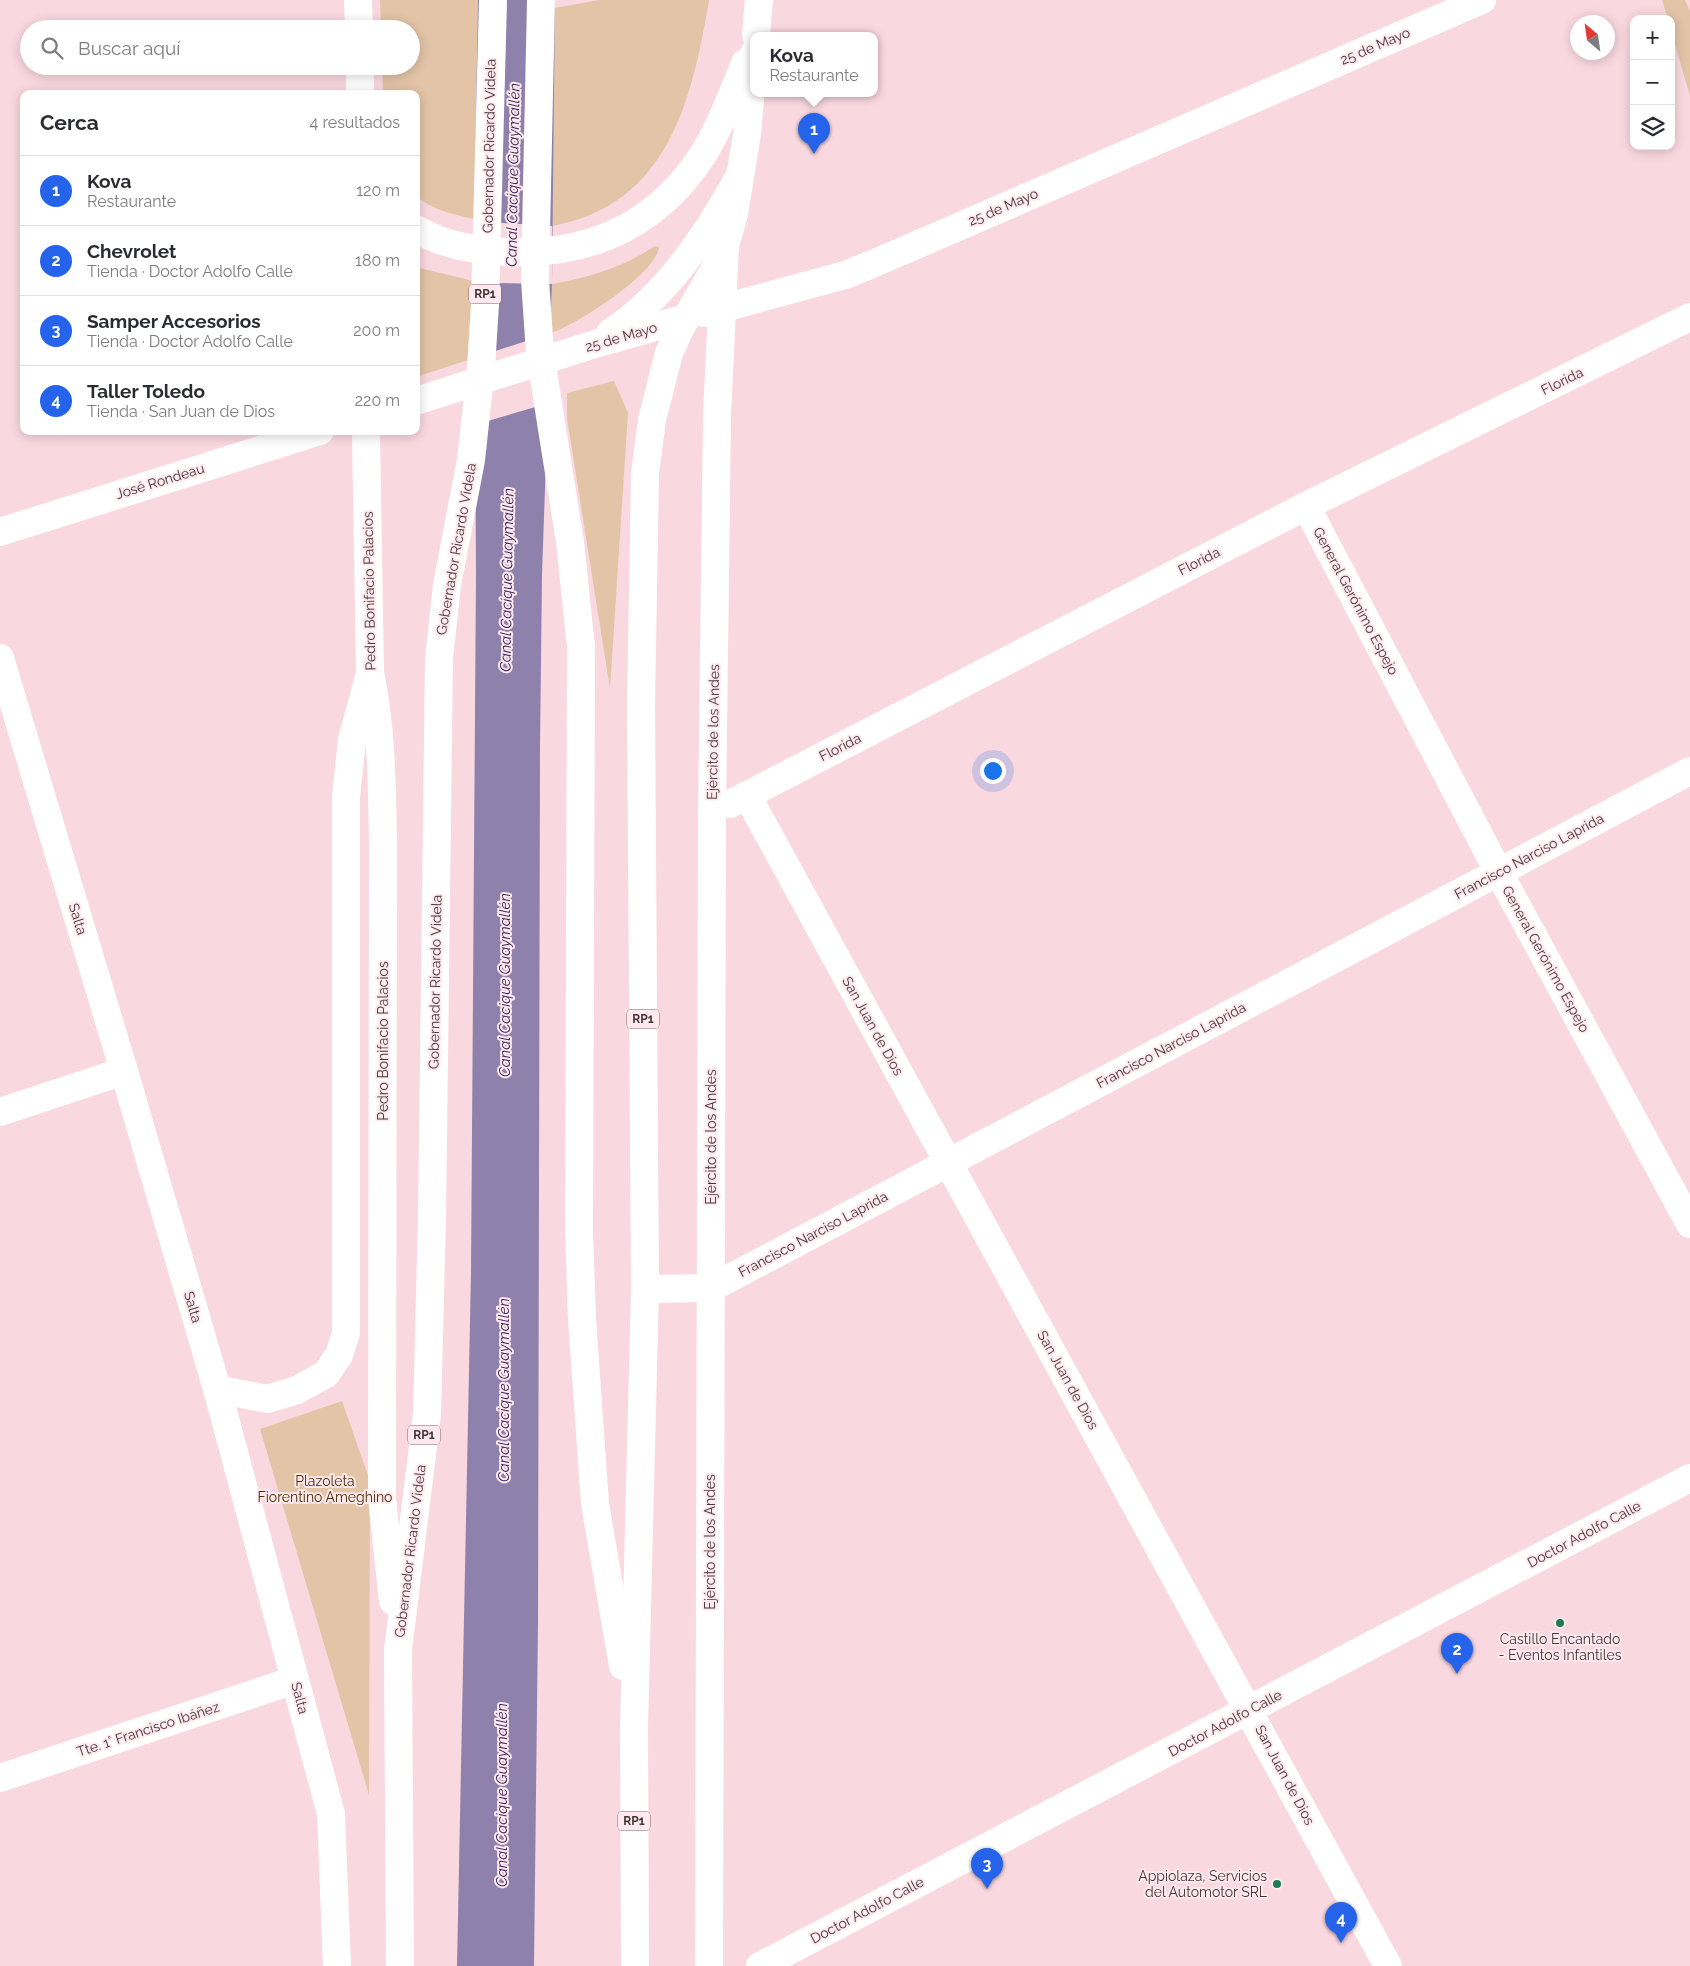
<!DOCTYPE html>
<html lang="es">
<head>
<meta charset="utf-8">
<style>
  body { margin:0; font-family:Raleway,sans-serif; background:#f2f2f3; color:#2b2b33 }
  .controls { position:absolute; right:15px; top:15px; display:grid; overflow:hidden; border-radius:10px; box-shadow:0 2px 12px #0003 }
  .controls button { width:45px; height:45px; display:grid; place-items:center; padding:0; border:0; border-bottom:1px solid #e1e1e2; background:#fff; color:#2b2b33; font:25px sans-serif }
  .compass { position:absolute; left:1570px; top:15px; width:45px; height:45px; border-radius:50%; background:#fff; box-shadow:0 2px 12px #0003; rotate:331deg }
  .you { position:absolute; left:992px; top:770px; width:18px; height:18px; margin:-12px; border:4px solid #fff; border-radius:50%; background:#1a73e8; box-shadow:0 0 0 8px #1a73e833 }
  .badge { display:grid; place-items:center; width:32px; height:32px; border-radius:50%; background:#2563eb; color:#fff; font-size:16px; font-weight:700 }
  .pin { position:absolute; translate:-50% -41px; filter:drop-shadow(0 1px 2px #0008) }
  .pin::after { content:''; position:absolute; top:26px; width:18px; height:15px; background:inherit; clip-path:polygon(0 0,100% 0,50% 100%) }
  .popup { position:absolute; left:750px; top:32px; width:128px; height:65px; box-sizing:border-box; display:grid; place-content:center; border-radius:10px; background:#fff; filter:drop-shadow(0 1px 4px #0005); font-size:16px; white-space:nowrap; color:#7c7c81 }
  .popup b { font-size:19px; color:#2b2b33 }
  .popup::after { content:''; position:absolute; left:50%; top:100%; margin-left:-10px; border:10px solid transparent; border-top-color:#fff }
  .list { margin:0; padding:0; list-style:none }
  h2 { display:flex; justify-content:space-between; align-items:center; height:65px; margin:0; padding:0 20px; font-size:21px }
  h2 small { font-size:16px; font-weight:400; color:#7c7c81 }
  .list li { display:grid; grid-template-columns:32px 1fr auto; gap:15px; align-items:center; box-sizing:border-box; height:70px; padding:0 20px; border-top:1px solid #e1e1e2 }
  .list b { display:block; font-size:19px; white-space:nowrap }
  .list p { margin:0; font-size:16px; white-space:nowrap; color:#7c7c81 }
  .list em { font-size:16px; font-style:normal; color:#7c7c81 }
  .icon { flex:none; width:28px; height:28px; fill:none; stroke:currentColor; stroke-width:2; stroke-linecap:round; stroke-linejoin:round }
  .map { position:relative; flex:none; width:1690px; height:1966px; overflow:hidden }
  .search { position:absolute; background:#fff; box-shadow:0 2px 12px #0003; left:20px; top:20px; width:400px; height:55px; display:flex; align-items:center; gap:12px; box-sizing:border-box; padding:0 18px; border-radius:28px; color:#7c7c81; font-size:19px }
  .panel { position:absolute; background:#fff; box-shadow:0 2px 12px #0003; left:20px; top:90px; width:400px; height:345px; border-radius:10px }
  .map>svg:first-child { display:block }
  .green { fill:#e3c4a7 }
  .water { fill:#8e81ac }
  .pier { fill:#fad8e0 }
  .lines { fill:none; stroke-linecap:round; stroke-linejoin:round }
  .minor { stroke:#fff; stroke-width:28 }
  .major { stroke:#fff; stroke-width:28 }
  .highway { stroke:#fff; stroke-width:28 }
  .poi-dot { fill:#1d7e55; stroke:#fee9ee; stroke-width:2 }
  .labels { text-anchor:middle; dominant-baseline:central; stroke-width:4; stroke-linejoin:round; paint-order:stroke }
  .shield { fill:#fee9ee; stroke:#7b6c6f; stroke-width:1 }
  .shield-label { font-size:12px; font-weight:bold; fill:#433639 }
  .street-label { font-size:14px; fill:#433639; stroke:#fee9ee }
  .park-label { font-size:14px; fill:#512d00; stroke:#fee9ee }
  .poi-label { font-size:14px; fill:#433639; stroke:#fee9ee }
  .water-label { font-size:15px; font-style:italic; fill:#341f56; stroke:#fee9ee }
</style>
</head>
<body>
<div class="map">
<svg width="1690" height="1966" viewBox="0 0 1690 1966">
  <rect width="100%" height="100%" fill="#fad8e0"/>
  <!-- green -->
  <g class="green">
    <path d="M 380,0 L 478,0 L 474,219 C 453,214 431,210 416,195 L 416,94 L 383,94 L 382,66 L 411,66 L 411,29 L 381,29 Z"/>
    <path d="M 599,0 L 709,0 C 692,100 668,205 552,226 L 555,8 Z"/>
    <path d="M 1662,0 L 1685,0 L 1690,11 L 1690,96 L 1671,31 L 1671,19 L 1668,19 Z"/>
    <path d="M 655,246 L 659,247 C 656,274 576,325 551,333 L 552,284 C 590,277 622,268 655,246 Z"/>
    <path d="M 416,267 L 473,281 L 474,358 L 416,377 Z"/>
    <path d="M 614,381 L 628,413 L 610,689 L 567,418 L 567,393 Z"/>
    <path d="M 342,1401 L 370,1481 L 369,1795 L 260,1429 Z"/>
  </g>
  <!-- water -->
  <path class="water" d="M 478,0 L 555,0 L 552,284 L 542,575 L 540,745 L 538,1621 L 534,1966 L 457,1966 L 471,1272 L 476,573 L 474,219 Z"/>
  <!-- pier -->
  <g class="pier">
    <path d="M 487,222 L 552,226 L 552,284 L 486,283 Z"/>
    <path d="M 551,333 L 549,403 L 474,425 L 474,358 Z"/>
  </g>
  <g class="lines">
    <!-- minor -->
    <g class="minor">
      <path d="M 705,313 L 845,275 L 870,265 L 1482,0"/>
      <path d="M 1306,506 L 1498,871 L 1690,1224"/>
      <path d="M 0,658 L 124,1071 L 217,1389 L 331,1814 L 337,1966"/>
      <path d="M 747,795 L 1388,1966"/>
      <path d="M 730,804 L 1306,506 L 1690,317"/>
      <path d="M 0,1112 L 124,1071"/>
      <path d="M 645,1289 L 711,1288 L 1690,771"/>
      <path d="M 0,1778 L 295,1680"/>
      <path d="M 709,1966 L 712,813 L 717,416 L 725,246"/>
    </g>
    <!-- major -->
    <g class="major">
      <path d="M 610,333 C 668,295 707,234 740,175"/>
      <path d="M 416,401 L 595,344 L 686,318"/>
      <path d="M 0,532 L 320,431"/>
      <path d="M 760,1966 L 1690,1478"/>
    </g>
    <!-- highway -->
    <g class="highway">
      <path d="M 358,0 L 359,29"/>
      <path d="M 541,0 L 535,280 L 540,353 L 570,542 L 581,647 L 579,1232 L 582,1319 L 595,1504 L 623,1666"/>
      <path d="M 756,35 L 759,0"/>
      <path d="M 360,66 L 360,94"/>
      <path d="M 416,229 C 446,247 485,252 519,252 C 598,253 661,220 704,153 C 721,125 733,93 745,63"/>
      <path d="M 366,431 L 370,672 C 382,730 382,788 383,846 L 382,1498 L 393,1601"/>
      <path d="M 217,1389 L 267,1399 L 297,1390 L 326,1374 L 339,1355 L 346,1333 L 346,797 L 352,740 L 368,681"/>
      <path d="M 400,1966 L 398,1650 L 427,1414 L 432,1218 L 439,658 L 447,585 L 471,460 L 481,368 L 485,304 L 493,0"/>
      <path d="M 635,1966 L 634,1727 L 645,1289 L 641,705 L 645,473 L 652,420 L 669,353 L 681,327 L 714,270 L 725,246 L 734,214 L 747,134 L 754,53"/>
    </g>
  </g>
  <!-- markers -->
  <g class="poi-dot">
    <circle cx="1560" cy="1623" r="5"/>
    <circle cx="1277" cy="1884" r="5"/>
  </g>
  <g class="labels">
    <!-- shield labels -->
    <g class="shield">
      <rect x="469" y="284.5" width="32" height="19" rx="4"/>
      <rect x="627" y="1009.5" width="32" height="19" rx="4"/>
      <rect x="408" y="1425.5" width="32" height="19" rx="4"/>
      <rect x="618" y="1811.5" width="32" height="19" rx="4"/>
    </g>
    <g class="shield-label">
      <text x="485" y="294">RP1</text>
      <text x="643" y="1019">RP1</text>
      <text x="424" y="1435">RP1</text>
      <text x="634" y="1821">RP1</text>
    </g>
    <!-- street labels -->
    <g class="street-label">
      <text transform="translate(1375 46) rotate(-23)">25 de Mayo</text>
      <text transform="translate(489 146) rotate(-89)">Gobernador Ricardo Videla</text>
      <text transform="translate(1003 207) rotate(-23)">25 de Mayo</text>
      <text transform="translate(621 337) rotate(-16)">25 de Mayo</text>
      <text transform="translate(1562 381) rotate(-26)">Florida</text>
      <text transform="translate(160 481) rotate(-17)">José Rondeau</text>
      <text transform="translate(456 549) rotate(-80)">Gobernador Ricardo Videla</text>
      <text transform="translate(1199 561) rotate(-27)">Florida</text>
      <text transform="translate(369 591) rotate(-91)">Pedro Bonifacio Palacios</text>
      <text transform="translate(1356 601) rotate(62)">General Gerónimo Espejo</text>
      <text transform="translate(713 732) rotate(-89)">Ejército de los Andes</text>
      <text transform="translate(840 747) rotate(-27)">Florida</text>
      <text transform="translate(1529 856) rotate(-28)">Francisco Narciso Laprida</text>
      <text transform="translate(78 919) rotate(73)">Salta</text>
      <text transform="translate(1546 959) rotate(61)">General Gerónimo Espejo</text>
      <text transform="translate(435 982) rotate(-89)">Gobernador Ricardo Videla</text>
      <text transform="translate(873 1026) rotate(61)">San Juan de Dios</text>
      <text transform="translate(383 1041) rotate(-90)">Pedro Bonifacio Palacios</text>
      <text transform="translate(1171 1045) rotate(-28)">Francisco Narciso Laprida</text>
      <text transform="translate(711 1137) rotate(-90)">Ejército de los Andes</text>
      <text transform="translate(813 1234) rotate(-28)">Francisco Narciso Laprida</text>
      <text transform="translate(193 1307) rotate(74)">Salta</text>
      <text transform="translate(1068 1380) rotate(61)">San Juan de Dios</text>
      <text transform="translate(1584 1534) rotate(-28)">Doctor Adolfo Calle</text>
      <text transform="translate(710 1542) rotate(-90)">Ejército de los Andes</text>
      <text transform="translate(410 1551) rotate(-83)">Gobernador Ricardo Videla</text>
      <text transform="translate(300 1698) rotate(75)">Salta</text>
      <text transform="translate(1225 1723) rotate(-28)">Doctor Adolfo Calle</text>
      <text transform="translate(148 1729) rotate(-18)">Tte. 1° Francisco Ibáñez</text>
      <text transform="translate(1285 1775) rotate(62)">San Juan de Dios</text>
      <text transform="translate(867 1910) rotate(-28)">Doctor Adolfo Calle</text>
    </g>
    <!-- park labels -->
    <g class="park-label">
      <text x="325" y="1481">Plazoleta<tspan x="325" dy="16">Fiorentino Ameghino</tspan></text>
    </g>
    <!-- poi labels -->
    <g class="poi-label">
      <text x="1560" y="1639">Castillo Encantado<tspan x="1560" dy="16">- Eventos Infantiles</tspan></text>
      <text x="1267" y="1876" text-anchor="end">Appiolaza, Servicios<tspan x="1267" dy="16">del Automotor SRL</tspan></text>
    </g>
    <!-- water labels -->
    <g class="water-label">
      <text transform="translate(513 175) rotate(-89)">Canal Cacique Guaymallén</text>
      <text transform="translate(507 580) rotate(-89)">Canal Cacique Guaymallén</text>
      <text transform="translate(505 985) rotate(-90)">Canal Cacique Guaymallén</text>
      <text transform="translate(504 1390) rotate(-90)">Canal Cacique Guaymallén</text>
      <text transform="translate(502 1795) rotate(-90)">Canal Cacique Guaymallén</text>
    </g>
  </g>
</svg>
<div class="controls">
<button>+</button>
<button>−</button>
<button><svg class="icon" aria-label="layers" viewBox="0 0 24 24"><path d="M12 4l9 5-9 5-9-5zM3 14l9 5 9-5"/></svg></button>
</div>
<svg class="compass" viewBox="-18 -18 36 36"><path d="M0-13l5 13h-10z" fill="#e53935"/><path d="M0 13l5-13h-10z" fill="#7c7c81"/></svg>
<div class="you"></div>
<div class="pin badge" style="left:814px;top:154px">1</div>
<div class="popup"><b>Kova</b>Restaurante</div>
<div class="pin badge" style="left:1457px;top:1674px">2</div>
<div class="pin badge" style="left:987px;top:1889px">3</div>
<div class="pin badge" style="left:1341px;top:1943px">4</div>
<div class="search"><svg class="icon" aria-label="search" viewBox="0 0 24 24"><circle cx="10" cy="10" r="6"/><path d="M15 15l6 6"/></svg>Buscar aquí</div>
<section class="panel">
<h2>Cerca<small>4 resultados</small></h2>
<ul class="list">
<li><span class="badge">1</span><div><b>Kova</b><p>Restaurante</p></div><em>120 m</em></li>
<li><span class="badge">2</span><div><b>Chevrolet</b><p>Tienda · Doctor Adolfo Calle</p></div><em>180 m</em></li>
<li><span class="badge">3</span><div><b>Samper Accesorios</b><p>Tienda · Doctor Adolfo Calle</p></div><em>200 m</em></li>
<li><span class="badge">4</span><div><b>Taller Toledo</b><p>Tienda · San Juan de Dios</p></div><em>220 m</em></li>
</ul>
</section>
</div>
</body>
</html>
